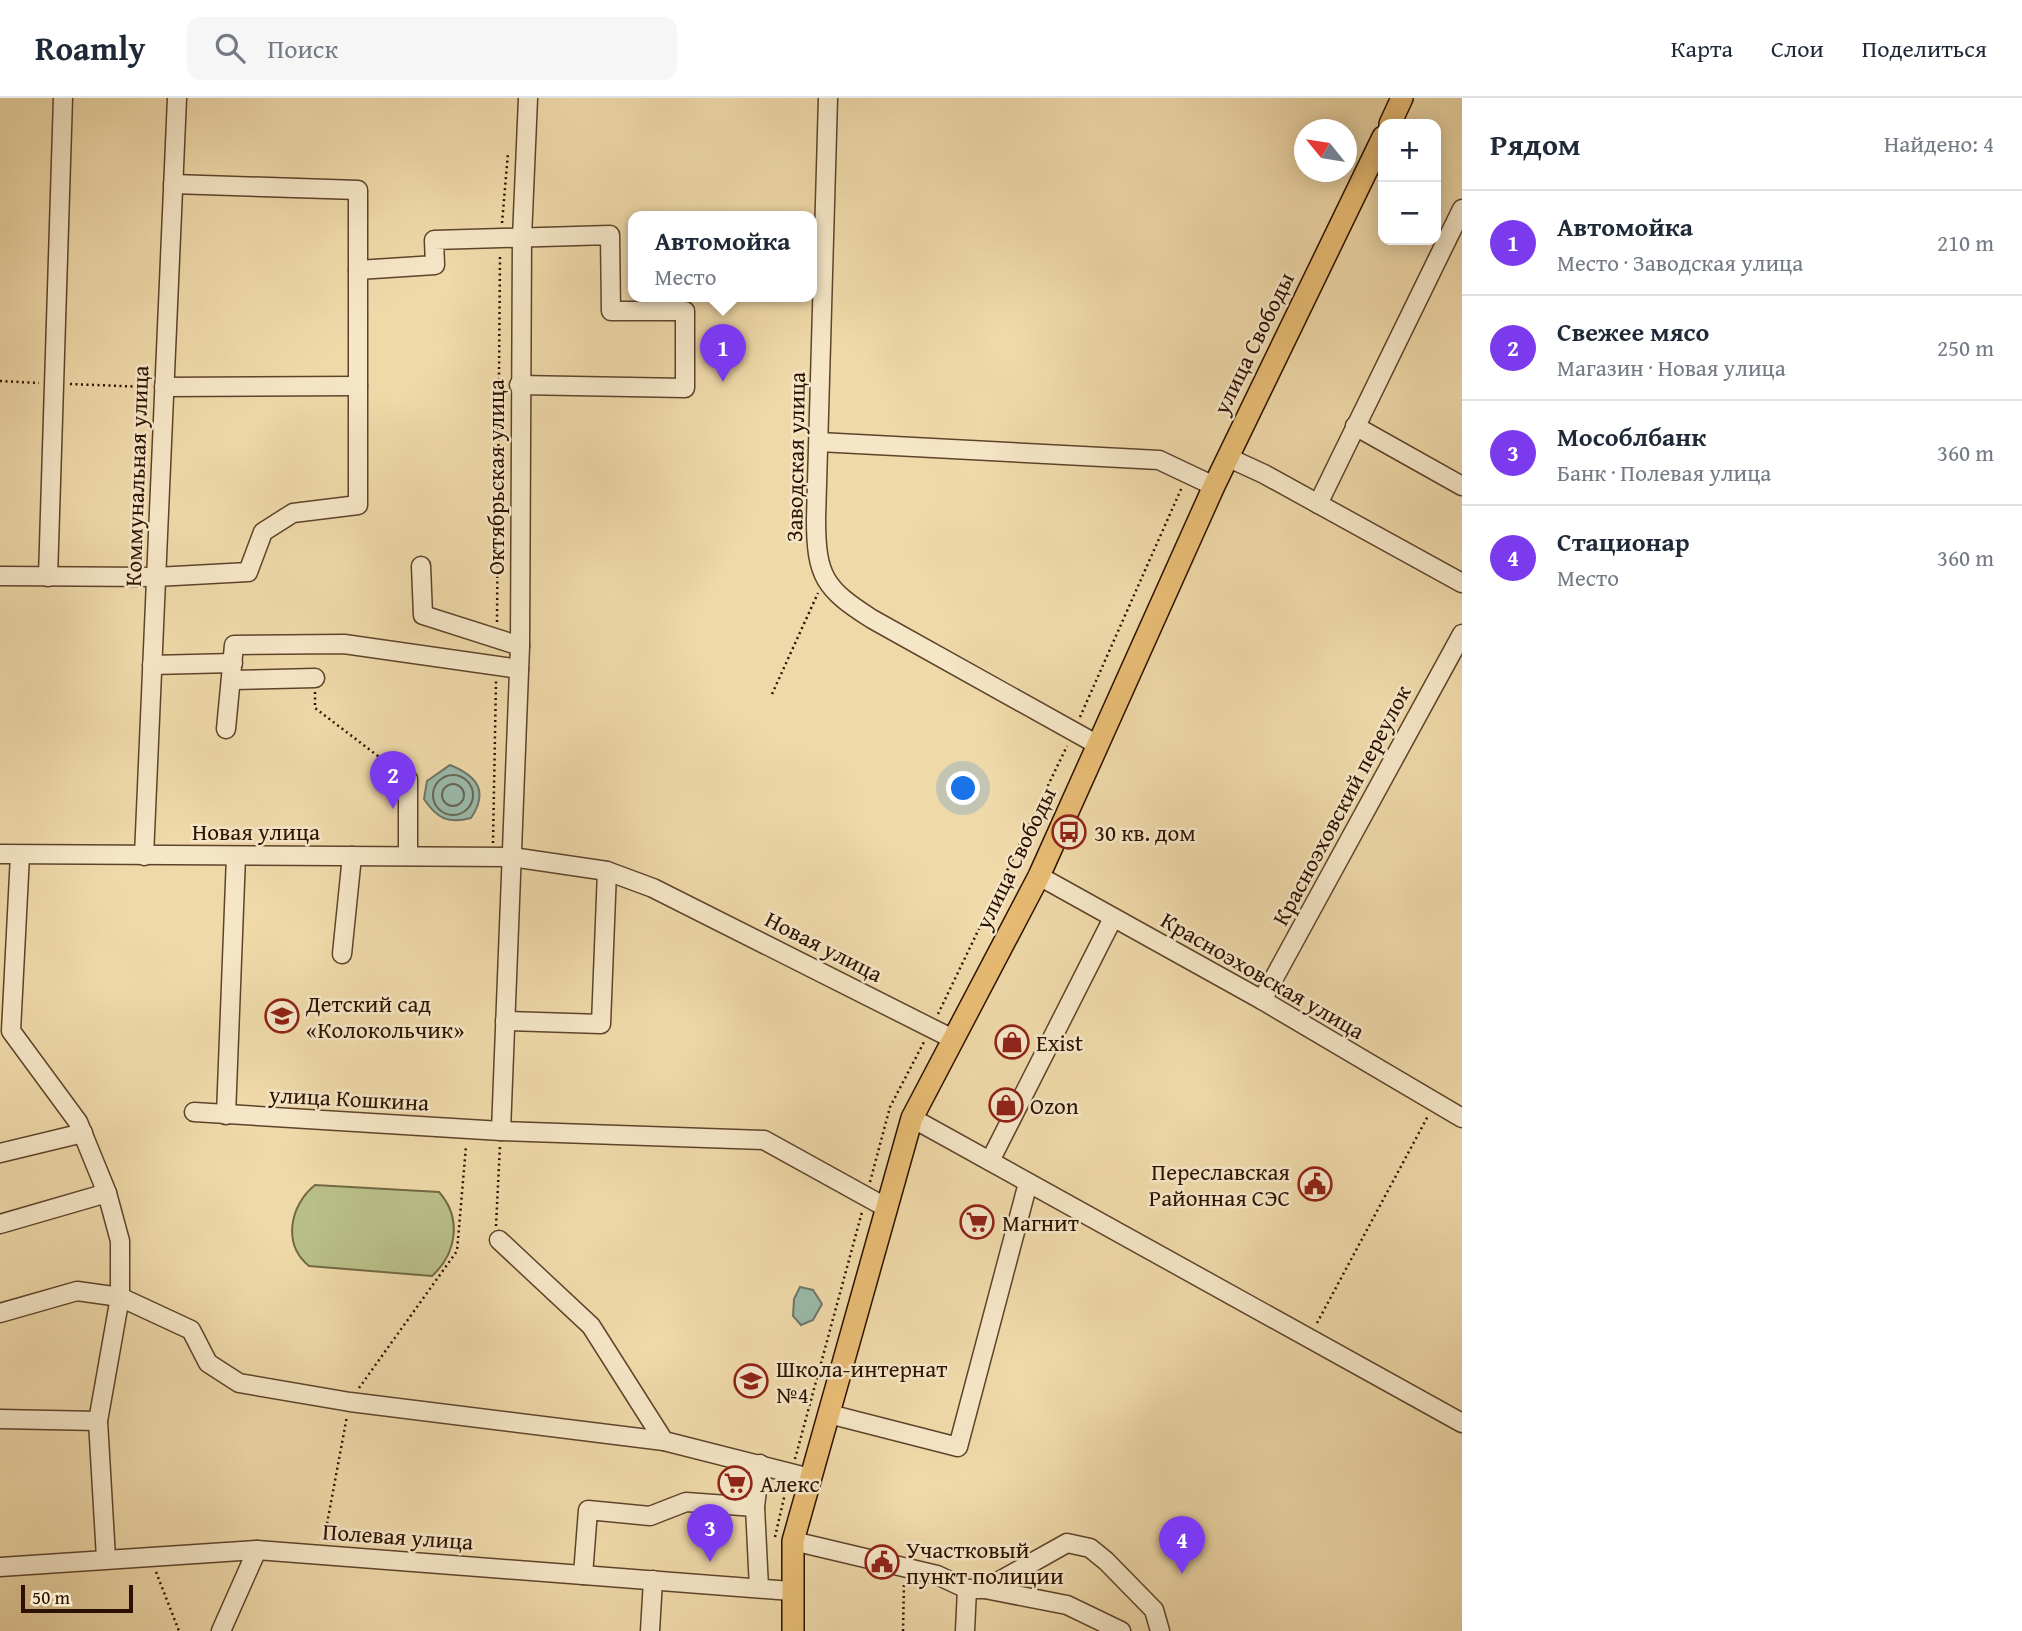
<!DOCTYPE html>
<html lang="ru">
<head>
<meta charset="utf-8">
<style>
  body { margin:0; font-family:"Gentium Book Plus",serif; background:#f6f6f7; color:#1f2937 }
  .controls { position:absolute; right:21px; top:21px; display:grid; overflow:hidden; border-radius:14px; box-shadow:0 4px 18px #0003 }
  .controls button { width:63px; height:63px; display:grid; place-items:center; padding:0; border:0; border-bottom:2px solid #e0e1e3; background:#fff; color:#1f2937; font:35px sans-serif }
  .compass { position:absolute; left:1294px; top:21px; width:63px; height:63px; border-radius:50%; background:#fff; box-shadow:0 4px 18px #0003; rotate:300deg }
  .scale { position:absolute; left:21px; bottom:18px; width:112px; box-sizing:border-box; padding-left:7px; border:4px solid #2d1100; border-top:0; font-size:19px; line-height:24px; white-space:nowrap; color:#2d1100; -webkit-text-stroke:5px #f5e6c7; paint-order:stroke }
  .you { position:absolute; left:964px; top:691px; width:24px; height:24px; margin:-18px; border:5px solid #fff; border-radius:50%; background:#1a73e8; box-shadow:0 0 0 10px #1a73e833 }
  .badge { display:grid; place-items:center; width:46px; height:46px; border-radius:50%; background:#7c3aed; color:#fff; font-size:23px; font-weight:700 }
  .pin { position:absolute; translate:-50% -58px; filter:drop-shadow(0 2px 4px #0008) }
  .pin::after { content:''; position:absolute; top:37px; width:24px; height:21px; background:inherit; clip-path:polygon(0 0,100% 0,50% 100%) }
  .popup { position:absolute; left:628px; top:113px; width:189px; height:91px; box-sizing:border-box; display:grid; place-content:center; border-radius:14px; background:#fff; filter:drop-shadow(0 2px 5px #0005); font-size:23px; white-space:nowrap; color:#747a83 }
  .popup b { font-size:26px; color:#1f2937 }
  .popup::after { content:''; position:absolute; left:50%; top:100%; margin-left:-14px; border:14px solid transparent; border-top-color:#fff }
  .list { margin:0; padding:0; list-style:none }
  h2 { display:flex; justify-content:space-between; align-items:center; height:91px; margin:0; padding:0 28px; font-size:30px }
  h2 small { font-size:23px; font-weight:400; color:#747a83 }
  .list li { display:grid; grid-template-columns:46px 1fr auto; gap:21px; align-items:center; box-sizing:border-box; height:105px; padding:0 28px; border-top:2px solid #e0e1e3 }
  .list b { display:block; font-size:26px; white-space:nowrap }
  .list p { margin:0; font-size:23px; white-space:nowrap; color:#747a83 }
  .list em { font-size:23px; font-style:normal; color:#747a83 }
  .icon { flex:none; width:38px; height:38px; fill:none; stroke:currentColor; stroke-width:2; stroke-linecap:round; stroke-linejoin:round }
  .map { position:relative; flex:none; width:1462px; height:1533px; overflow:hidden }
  header { display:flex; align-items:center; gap:42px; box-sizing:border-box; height:98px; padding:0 35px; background:#fff; border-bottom:2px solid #e0e1e3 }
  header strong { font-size:33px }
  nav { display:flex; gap:38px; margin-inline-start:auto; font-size:24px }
  .search { width:490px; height:63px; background:#f6f6f7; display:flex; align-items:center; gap:18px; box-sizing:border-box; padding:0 24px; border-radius:14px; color:#747a83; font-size:26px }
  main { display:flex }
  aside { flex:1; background:#fff }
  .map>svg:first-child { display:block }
  .green { fill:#b9bf88; stroke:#736844; stroke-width:2 }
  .water { fill:#9abaab; stroke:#6e7667; stroke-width:2 }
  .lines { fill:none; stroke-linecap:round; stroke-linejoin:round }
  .shore { stroke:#646656; stroke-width:2 }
  .minor-casing { stroke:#5e432a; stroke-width:21 }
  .major-casing { stroke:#2d1100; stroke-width:24 }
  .path { stroke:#2d1100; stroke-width:2.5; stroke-dasharray:2 3.5; stroke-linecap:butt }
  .minor { stroke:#f5e6c7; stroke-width:18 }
  .major { stroke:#e8bc74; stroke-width:21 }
  .labels { text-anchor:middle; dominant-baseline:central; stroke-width:5; stroke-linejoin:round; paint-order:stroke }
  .street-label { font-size:23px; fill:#2d1100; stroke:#f5e6c7 }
  .poi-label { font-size:23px; fill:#2d1100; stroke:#f5e6c7; text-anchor:start }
</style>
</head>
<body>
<header>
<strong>Roamly</strong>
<div class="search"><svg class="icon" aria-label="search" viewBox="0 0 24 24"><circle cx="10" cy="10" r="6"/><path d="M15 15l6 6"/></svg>Поиск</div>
<nav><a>Карта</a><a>Слои</a><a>Поделиться</a></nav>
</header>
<main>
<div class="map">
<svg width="1462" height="1533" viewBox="0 0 1462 1533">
  <rect width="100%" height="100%" fill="#efd9a9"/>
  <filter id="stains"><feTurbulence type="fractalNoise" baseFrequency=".00286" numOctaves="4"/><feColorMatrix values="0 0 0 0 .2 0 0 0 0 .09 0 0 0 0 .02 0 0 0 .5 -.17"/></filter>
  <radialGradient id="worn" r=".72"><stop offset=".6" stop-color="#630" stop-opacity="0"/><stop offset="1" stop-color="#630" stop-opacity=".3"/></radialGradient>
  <!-- green -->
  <path class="green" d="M 315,1087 L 439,1094 C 462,1120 457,1155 432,1178 L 309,1168 C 282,1146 290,1107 315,1087 Z"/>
  <!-- water -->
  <g class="water">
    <path d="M 450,667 C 477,678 489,693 471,720 C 449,726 437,721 424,701 L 427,683 Z"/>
    <path d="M 800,1189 L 813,1192 L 822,1206 L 813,1222 L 801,1227 L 793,1218 L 794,1201 Z"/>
  </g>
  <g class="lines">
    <!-- shore -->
    <g class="shore">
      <circle cx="453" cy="697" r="20"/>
      <circle cx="453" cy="697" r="11"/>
    </g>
    <defs>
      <g id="minor">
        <path d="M 828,0 L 816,421 C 816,479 825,491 872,521 L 1098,647"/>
        <path d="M 173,86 L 358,92 L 358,172"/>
        <path d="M 164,289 L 358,288"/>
        <path d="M 1355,328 L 1462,388"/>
        <path d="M 819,344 L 1159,362 L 1214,388"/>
        <path d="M 1227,359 L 1264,376 L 1462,485"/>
        <path d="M 1318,406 L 1462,111"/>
        <path d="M 421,468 L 423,517 L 520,548"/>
        <path d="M 0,478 L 156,479 L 248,474 L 263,434 L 293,415 L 358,407 L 358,172 L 435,167 L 434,142 L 610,137 L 611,213 L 685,213 L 685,290 L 519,287"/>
        <path d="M 48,479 L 63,0"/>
        <path d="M 152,567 L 233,565"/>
        <path d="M 231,582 L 315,580"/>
        <path d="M 226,631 L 234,547 L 344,546 L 519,571"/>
        <path d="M 0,756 L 512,759 L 607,773 L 653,790 L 953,941"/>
        <path d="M 20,757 L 11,933 L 78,1024 L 107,1095 L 120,1143 L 120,1199 L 98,1323 L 106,1460"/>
        <path d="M 144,758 L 177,0"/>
        <path d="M 408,758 L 408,681"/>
        <path d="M 1039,778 L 1262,902 L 1462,1020"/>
        <path d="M 342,856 L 352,758"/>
        <path d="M 1262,902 L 1462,536"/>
        <path d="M 505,923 L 601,926 L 607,773"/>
        <path d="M 194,1014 L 501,1033 L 764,1042 L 887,1110"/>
        <path d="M 226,1017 L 236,758"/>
        <path d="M 912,1020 L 1462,1325"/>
        <path d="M 501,1033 L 520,548 L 522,140 L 528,0"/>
        <path d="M 0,1055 L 83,1035"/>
        <path d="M 990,1063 L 1113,820"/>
        <path d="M 0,1126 L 107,1095"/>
        <path d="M 499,1142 L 591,1228 L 664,1343 L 810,1380"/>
        <path d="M 0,1215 L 77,1193 L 120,1199 L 191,1232 L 208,1265 L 239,1285 L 350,1304 L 664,1343"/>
        <path d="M 829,1316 L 958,1349 L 1028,1085"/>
        <path d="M 0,1321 L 98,1323"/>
        <path d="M 793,1443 L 937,1477 L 967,1491 L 985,1491 L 1067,1507 L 1121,1533"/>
        <path d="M 0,1469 L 257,1452 L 791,1493"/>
        <path d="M 583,1477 L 588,1412 L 650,1418 L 686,1404 L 755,1409"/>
        <path d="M 759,1490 L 755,1409 L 760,1366"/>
        <path d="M 985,1491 L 1067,1445 L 1090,1450 L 1106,1463 L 1154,1512 L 1160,1533"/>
        <path d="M 221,1533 L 257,1452"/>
        <path d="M 650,1533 L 653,1482"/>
        <path d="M 965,1533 L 967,1491"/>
      </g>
      <g id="major">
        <path d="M 1390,26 L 1402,0"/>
        <path d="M 793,1533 L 793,1443 L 912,1020 L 1039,778 L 1214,388 L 1383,39"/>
      </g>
    </defs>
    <!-- minor casing -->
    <use href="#minor" class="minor-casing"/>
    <!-- major casing -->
    <use href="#major" class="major-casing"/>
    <!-- path -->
    <g class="path">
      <path d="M 502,125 L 508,55"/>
      <path d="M 0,283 L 39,285"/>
      <path d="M 70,286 L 147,289"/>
      <path d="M 497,524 L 500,156"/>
      <path d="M 315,594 L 315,610 L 395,671"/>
      <path d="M 772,596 L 818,495"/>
      <path d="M 1080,619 L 1182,389"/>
      <path d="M 493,745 L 496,583"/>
      <path d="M 938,916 L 1067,648"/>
      <path d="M 870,1084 L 890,1009 L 924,944"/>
      <path d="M 496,1128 L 500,1047"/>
      <path d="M 1317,1225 L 1428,1018"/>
      <path d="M 359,1290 L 457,1153 L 466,1048"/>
      <path d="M 795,1361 L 862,1114"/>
      <path d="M 775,1439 L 786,1391"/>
      <path d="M 324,1442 L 347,1318"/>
      <path d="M 156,1474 L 179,1533"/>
      <path d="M 903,1533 L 904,1484"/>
    </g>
    <!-- minor -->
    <use href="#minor" class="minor"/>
    <!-- major -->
    <use href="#major" class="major"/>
  </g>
  <!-- icons -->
  <defs>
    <symbol id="bus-ring" viewBox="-11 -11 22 22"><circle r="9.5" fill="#f5e6c7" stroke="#8f2418" stroke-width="1.5"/><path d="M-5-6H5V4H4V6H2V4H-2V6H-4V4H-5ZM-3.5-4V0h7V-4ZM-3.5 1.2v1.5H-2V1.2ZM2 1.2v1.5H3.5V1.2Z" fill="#8f2418"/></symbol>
    <symbol id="school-ring" viewBox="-11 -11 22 22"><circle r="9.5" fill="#f5e6c7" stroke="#8f2418" stroke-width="1.5"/><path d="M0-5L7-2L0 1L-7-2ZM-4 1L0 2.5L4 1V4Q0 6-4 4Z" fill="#8f2418"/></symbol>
    <symbol id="shop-ring" viewBox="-11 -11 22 22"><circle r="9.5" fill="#f5e6c7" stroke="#8f2418" stroke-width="1.5"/><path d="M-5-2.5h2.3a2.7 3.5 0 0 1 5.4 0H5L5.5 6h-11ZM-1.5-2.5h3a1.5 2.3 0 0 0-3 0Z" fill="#8f2418"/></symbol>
    <symbol id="civic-ring" viewBox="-11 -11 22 22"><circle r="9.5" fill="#f5e6c7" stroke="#8f2418" stroke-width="1.5"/><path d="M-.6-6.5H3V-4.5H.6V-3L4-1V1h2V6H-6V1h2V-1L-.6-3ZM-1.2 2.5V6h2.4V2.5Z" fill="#8f2418"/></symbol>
    <symbol id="supermarket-ring" viewBox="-11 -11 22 22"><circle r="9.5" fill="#f5e6c7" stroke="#8f2418" stroke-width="1.5"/><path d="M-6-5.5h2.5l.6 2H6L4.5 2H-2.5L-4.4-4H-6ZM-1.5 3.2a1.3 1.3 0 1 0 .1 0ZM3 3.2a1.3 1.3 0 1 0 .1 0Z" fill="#8f2418"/></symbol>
  </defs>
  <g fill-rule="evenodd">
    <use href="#bus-ring" x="1050" y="715" width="38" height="38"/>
    <use href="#school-ring" x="263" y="899" width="38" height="38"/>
    <use href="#shop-ring" x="993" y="925" width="38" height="38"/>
    <use href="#shop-ring" x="987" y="988" width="38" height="38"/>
    <use href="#civic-ring" x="1296" y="1067" width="38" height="38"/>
    <use href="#supermarket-ring" x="958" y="1105" width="38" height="38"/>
    <use href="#school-ring" x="732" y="1264" width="38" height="38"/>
    <use href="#supermarket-ring" x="716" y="1366" width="38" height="38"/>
    <use href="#civic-ring" x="863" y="1445" width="38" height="38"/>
  </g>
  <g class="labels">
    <!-- street labels -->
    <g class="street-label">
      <text transform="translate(1253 245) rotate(-64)">улица Свободы</text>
      <text transform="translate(795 359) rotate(-89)">Заводская улица</text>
      <text transform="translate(136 378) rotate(-88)">Коммунальная улица</text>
      <text transform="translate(495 379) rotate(-90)">Октябрьская улица</text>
      <text transform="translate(1341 707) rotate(-62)">Красноэховский переулок</text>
      <text x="256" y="733">Новая улица</text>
      <text transform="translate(1015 760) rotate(-64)">улица Свободы</text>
      <text transform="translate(824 848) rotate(27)">Новая улица</text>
      <text transform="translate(1263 877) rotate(30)">Красноэховская улица</text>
      <text transform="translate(349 1000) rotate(3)">улица Кошкина</text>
      <text transform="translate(398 1438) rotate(4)">Полевая улица</text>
    </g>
    <!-- poi labels -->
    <g class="poi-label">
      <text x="1094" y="734">30 кв. дом</text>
      <text x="306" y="905">Детский сад<tspan x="306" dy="26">«Колокольчик»</tspan></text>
      <text x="1036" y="944">Exist</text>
      <text x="1030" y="1007">Ozon</text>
      <text x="1290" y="1073" text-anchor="end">Переславская<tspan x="1290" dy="26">Районная СЭС</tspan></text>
      <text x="1002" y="1124">Магнит</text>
      <text x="776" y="1270">Школа-интернат<tspan x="776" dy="26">№4</tspan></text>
      <text x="760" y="1385">Алекс</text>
      <text x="906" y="1451">Участковый<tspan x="906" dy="26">пункт полиции</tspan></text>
    </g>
  </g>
  <rect width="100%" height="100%" filter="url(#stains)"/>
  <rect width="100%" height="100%" fill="url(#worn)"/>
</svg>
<div class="controls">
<button>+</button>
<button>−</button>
</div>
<svg class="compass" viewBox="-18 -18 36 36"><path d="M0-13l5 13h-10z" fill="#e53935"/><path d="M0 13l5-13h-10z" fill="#747a83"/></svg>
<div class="scale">50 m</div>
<div class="you"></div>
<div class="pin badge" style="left:723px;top:284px">1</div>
<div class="popup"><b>Автомойка</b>Место</div>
<div class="pin badge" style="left:393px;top:711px">2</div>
<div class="pin badge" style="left:710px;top:1464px">3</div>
<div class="pin badge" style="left:1182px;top:1476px">4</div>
</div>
<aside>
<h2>Рядом<small>Найдено: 4</small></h2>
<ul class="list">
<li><span class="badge">1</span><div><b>Автомойка</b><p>Место · Заводская улица</p></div><em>210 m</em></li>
<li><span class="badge">2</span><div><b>Свежее мясо</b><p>Магазин · Новая улица</p></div><em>250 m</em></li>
<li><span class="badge">3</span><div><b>Мособлбанк</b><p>Банк · Полевая улица</p></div><em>360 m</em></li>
<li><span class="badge">4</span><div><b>Стационар</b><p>Место</p></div><em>360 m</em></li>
</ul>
</aside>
</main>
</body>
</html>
